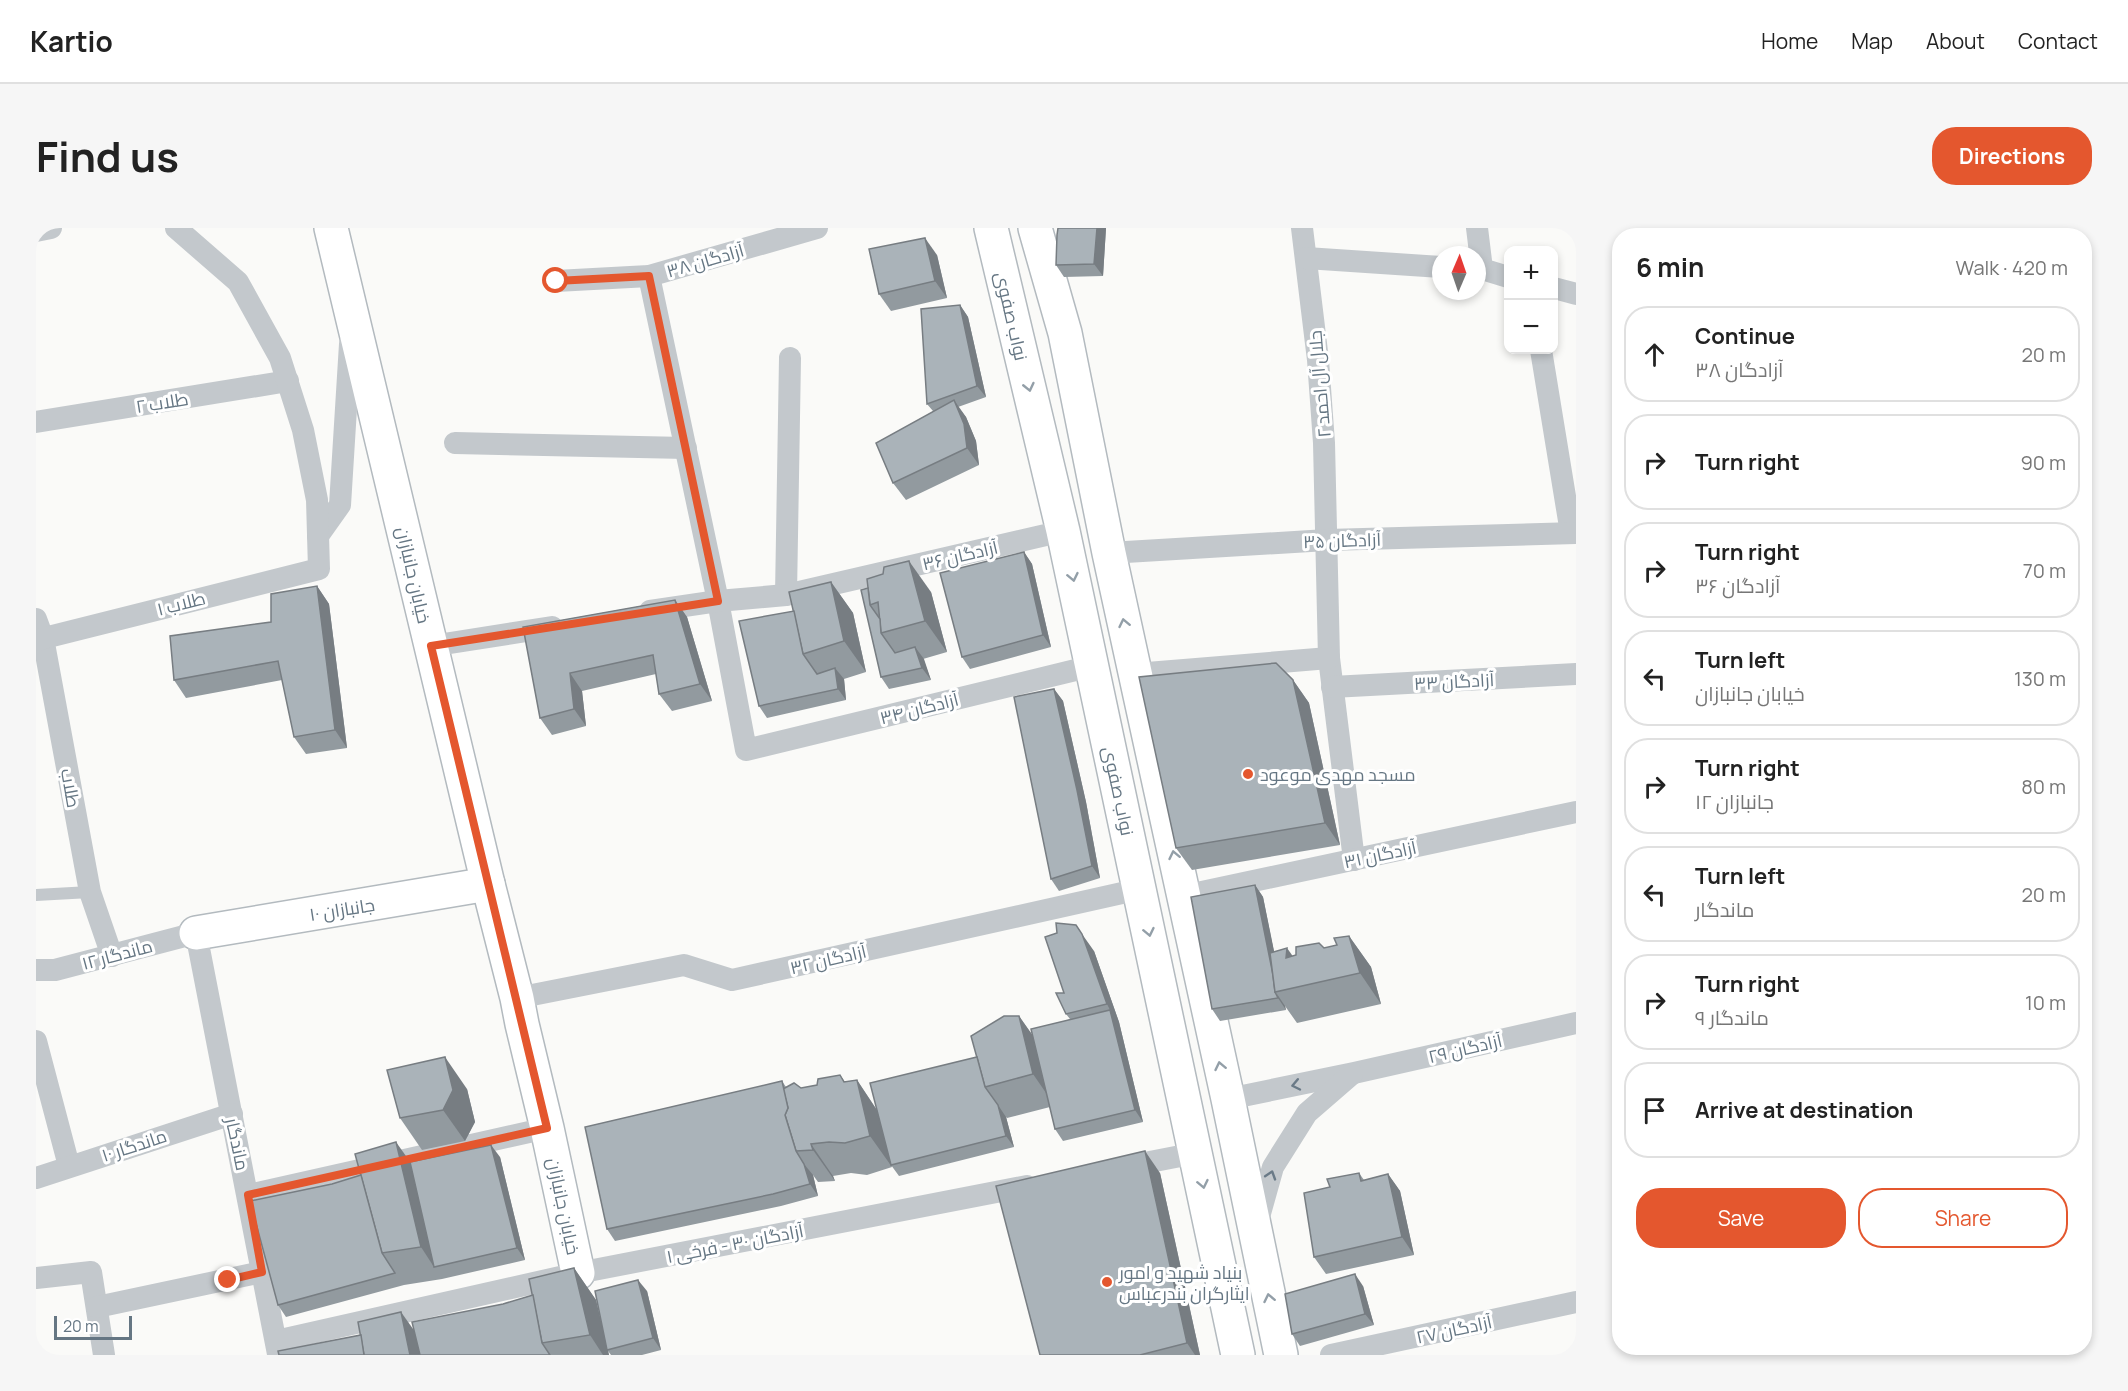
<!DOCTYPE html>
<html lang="en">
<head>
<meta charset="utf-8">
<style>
  body { margin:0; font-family:Manrope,Cairo,sans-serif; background:#f6f6f6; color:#222 }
  .controls { position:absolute; right:18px; top:18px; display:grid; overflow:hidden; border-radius:12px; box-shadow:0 3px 9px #0003 }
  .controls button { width:54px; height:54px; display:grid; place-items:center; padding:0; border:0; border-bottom:2px solid #e0e0e0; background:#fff; color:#222; font:30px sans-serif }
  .compass { position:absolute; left:1396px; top:18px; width:54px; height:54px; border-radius:50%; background:#fff; box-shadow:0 3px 9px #0003; rotate:2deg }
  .scale { position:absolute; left:18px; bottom:15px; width:78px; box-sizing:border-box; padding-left:6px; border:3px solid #657683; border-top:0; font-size:16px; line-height:21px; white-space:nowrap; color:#657683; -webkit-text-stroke:4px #fff; paint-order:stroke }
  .stop { position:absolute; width:18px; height:18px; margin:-14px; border:4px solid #e4572e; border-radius:50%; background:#fff }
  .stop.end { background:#e4572e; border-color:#fff; box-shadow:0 2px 6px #0008 }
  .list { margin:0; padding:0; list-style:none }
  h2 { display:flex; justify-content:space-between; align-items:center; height:78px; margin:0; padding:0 24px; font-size:26px }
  h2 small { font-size:20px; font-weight:400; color:#767676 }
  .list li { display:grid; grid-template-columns:39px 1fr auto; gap:18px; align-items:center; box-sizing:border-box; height:96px; margin:0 12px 12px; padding:0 12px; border:2px solid #e0e0e0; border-radius:24px }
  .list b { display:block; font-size:22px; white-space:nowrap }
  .list p { margin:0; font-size:20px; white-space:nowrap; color:#767676 }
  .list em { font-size:20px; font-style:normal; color:#767676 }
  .actions { display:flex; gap:12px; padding:18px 24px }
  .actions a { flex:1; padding:14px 0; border:2px solid #e4572e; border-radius:24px; text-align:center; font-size:21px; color:#e4572e }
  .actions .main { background:#e4572e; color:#fff }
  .icon { flex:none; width:33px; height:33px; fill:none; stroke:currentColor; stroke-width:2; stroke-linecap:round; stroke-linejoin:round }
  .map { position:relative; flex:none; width:1540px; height:1127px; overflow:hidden; border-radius:24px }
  header { display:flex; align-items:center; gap:36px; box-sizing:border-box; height:84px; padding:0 30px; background:#fff; border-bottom:2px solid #e0e0e0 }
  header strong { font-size:28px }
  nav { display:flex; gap:33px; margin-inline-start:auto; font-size:21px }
  .intro { display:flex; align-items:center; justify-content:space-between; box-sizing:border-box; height:144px; padding:0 36px }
  h1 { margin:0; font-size:42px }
  .button { padding:15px 27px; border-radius:24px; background:#e4572e; color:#fff; font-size:21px; font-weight:700 }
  main { display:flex; gap:36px; padding:0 36px }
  aside { flex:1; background:#fff; border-radius:24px; box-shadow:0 3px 9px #0003 }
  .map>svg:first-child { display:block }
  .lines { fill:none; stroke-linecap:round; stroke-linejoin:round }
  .secondary-casing { stroke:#b3babf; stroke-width:36 }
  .lane { stroke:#c3c8cc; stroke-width:12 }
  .street { stroke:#c3c8cc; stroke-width:22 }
  .secondary { stroke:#fff; stroke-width:33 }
  .wall { fill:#929a9f }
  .shaded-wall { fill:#777d82 }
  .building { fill:#aab3b9; stroke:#777d82; stroke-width:1.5 }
  .oneway { stroke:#939fa8 }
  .oneway2 { stroke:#6a7a87 }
  .route { stroke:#e4572e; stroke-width:8 }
  .poi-dot { fill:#e4572e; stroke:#fff; stroke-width:2 }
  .labels { text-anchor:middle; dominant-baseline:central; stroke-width:6; stroke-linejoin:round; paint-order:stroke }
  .street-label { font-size:18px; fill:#657683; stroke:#fff }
  .poi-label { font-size:18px; fill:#657683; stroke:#fff; text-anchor:start }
</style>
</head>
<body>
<header>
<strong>Kartio</strong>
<nav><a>Home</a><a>Map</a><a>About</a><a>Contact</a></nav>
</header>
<div class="intro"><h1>Find us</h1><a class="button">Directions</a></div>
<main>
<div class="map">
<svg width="1540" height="1127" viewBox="0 0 1540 1127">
  <rect width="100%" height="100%" fill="#fafaf8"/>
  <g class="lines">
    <defs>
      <g id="secondary">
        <path d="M 295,0 L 452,656 L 481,770 L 486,796 L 511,900 L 542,1045"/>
        <path d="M 955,0 L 1027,303 L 1202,1127"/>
        <path d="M 999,0 L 1029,105 L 1073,325 L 1192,871 L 1245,1127"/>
        <path d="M 160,705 L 452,656"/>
      </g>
    </defs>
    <!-- secondary casing -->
    <use href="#secondary" class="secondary-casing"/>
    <!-- lane -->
    <path class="lane" d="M 0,667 L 54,664"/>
    <!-- street -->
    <g class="street">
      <path d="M 1266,0 L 1282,132 L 1288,215 L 1293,430 L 1318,632"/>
      <path d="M 1441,0 L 1446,41 L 1472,49"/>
      <path d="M 0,3 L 15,0"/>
      <path d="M 1270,30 L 1405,39"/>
      <path d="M 613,48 L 682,373 L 710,522 L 1056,438"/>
      <path d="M 520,53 L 613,48 L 781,0"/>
      <path d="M 1518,60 L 1540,66"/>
      <path d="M 1505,122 L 1535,305"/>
      <path d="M 0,194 L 252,153"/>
      <path d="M 419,215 L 650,220"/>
      <path d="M 282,308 L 304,277 L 314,116"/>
      <path d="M 1073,325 L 1291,312 L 1540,305"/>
      <path d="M 750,367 L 754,130"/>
      <path d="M 614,383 L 682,373 L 750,367 L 1027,303"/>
      <path d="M 0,391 L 7,410 L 54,664 L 76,728"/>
      <path d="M 0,412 L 283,341 L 281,272 L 267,202 L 244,130 L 202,54 L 140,0"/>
      <path d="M 395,418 L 516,399"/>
      <path d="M 1099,446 L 1293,430"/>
      <path d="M 1296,459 L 1540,446"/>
      <path d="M 1147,668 L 1540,584"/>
      <path d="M 0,742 L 19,742 L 160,705 L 242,1126"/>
      <path d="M 481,770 L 648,737 L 696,752 L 1104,661"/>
      <path d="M 0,813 L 33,938"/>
      <path d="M 1192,871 L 1318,845 L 1540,795"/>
      <path d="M 1088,939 L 1160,925"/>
      <path d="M 0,950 L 196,886"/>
      <path d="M 212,967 L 511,900"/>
      <path d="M 1221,996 L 1237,939 L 1271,885 L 1316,846"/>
      <path d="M 0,1050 L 55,1044 L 68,1127"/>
      <path d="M 61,1079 L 226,1044"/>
      <path d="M 240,1113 L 542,1045 L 991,958"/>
      <path d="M 1295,1127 L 1540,1074"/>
    </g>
    <!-- secondary -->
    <use href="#secondary" class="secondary"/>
  </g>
  <!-- wall -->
  <g class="wall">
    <path d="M 1070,0 L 1067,48 L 1028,49 L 1020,37 Z"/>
    <path d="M 901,27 L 911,70 L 855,83 L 843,66 Z"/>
    <path d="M 924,77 L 932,89 L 950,169 L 922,179 L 930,189 L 940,213 L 943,237 L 870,272 L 857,255 L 897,183 L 891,176 Z"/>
    <path d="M 988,324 L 996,336 L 1015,419 L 934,441 L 926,429 Z"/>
    <path d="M 795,354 L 817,385 L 830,444 L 808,451 L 810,472 L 731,490 L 723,478 L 758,383 Z"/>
    <path d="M 281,358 L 293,376 L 311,520 L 270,526 L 258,509 L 246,452 L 150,470 L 138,452 L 235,394 Z"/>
    <path d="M 832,360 L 895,364 L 911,424 L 887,431 L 895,452 L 853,461 L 845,449 Z"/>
    <path d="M 639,372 L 651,389 L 676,473 L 636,483 L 623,466 L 620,446 L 546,463 L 550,498 L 516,507 L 504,490 L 487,399 Z"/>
    <path d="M 1257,452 L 1273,475 L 1304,617 L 1156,642 L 1140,620 Z"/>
    <path d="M 1018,461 L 1027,473 L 1050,574 L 1064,650 L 1023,663 L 1015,651 Z"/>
    <path d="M 1219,657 L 1227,669 L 1238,724 L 1256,729 L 1301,717 L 1313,708 L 1335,739 L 1345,776 L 1261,795 L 1249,778 L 1250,782 L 1184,793 L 1176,781 Z"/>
    <path d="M 1058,723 L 1083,794 L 1107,894 L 1027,913 L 1019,901 L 1014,879 L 971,890 L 970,889 L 978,919 L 863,948 L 855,937 L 856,939 L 831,947 L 815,945 L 797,948 L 799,953 L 782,954 L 777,947 L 782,968 L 745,978 L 579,1013 L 571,1001 L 746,853 L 750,859 L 765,860 L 781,857 L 804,847 L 809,854 L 821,852 L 841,882 L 941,829 L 983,788 L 996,807 L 1034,791 L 1030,786 L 1028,765 Z"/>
    <path d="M 431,861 L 439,894 L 429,913 L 386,922 L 364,890 Z"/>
    <path d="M 464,929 L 489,1032 L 406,1051 L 368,1057 L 250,1089 L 242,1077 L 296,956 L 374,934 Z"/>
    <path d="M 1124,945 L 1164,1127 L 1004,1127 Z"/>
    <path d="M 1323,945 L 1328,952 L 1352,946 L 1364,963 L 1378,1027 L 1290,1046 L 1278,1029 L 1294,959 Z"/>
    <path d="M 538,1040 L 560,1072 L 568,1106 L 611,1063 L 625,1122 L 606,1127 L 575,1127 L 572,1123 L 573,1127 L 243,1127 L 378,1103 L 497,1067 Z"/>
    <path d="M 1327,1058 L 1338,1097 L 1264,1118 L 1256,1106 Z"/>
  </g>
  <!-- shaded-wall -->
  <g class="shaded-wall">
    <path d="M 1061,0 L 1070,0 L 1067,48 L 1058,36 Z"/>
    <path d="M 889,10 L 901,27 L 911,70 L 899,53 Z"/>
    <path d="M 924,77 L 932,89 L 950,169 L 941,158 Z"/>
    <path d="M 918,172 L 930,189 L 940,213 L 943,237 L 931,220 Z"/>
    <path d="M 988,324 L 996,336 L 1015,419 L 1007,407 Z"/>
    <path d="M 873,333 L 895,364 L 911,424 L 889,393 Z"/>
    <path d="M 795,354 L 817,385 L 830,444 L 808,413 Z"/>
    <path d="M 281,358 L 293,376 L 311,520 L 299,502 Z"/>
    <path d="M 639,372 L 651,389 L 676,473 L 664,456 Z"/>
    <path d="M 879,419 L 888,431 L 895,452 L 886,440 Z"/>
    <path d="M 799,440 L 808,451 L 810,472 L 802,461 Z"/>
    <path d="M 534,445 L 546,463 L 550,498 L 538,481 Z"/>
    <path d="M 1257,452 L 1273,475 L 1304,617 L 1289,595 Z"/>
    <path d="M 1018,461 L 1027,473 L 1050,574 L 1064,650 L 1056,638 Z"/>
    <path d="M 1219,657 L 1227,669 L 1246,762 L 1240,764 Z"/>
    <path d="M 1046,706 L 1058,723 L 1083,794 L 1107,894 L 1099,882 L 1074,782 L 1071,776 Z"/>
    <path d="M 1313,708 L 1335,739 L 1345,776 L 1324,745 Z"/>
    <path d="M 1251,720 L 1273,751 L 1250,730 Z"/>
    <path d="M 1241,766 L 1249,778 L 1250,782 L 1242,770 Z"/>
    <path d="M 983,788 L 1005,819 L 1019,878 L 997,846 Z"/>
    <path d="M 409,829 L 431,861 L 439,894 L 429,913 L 407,882 Z"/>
    <path d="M 804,847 L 827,880 L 821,852 L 842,884 L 856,939 L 834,908 Z"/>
    <path d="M 962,877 L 970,889 L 978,919 L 970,908 Z"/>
    <path d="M 360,914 L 382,945 L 398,1039 L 385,1019 Z"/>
    <path d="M 775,916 L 797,948 L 799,953 L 777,922 Z"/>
    <path d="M 455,917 L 464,929 L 489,1032 L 481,1020 Z"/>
    <path d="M 1109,923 L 1124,945 L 1164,1127 L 1159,1127 L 1151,1115 Z"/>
    <path d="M 768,936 L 777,947 L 782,968 L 774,956 Z"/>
    <path d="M 1352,946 L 1364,963 L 1378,1027 L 1366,1009 Z"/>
    <path d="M 538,1040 L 560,1072 L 573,1127 L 567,1127 L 554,1107 Z"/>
    <path d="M 1319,1046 L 1327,1058 L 1338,1097 L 1329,1086 Z"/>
    <path d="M 602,1052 L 611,1063 L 625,1122 L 617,1110 Z"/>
    <path d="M 365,1084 L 387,1115 L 389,1127 L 374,1127 Z"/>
  </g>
  <!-- building -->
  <g class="building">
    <path d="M 1022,0 L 1061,0 L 1058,36 L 1020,37 L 1021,7 Z"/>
    <path d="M 889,10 L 899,53 L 843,66 L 833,21 Z"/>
    <path d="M 924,77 L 941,158 L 891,176 L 885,81 Z"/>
    <path d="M 918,172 L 928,196 L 931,220 L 857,255 L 840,215 Z"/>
    <path d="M 988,324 L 1007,407 L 926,429 L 904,345 Z"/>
    <path d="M 873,333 L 889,393 L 845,405 L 842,374 L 834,377 L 831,351 L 847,346 L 848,339 Z"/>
    <path d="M 795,354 L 808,413 L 767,426 L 753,364 Z"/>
    <path d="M 281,358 L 299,502 L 258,509 L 242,433 L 138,452 L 134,408 L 235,394 L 235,366 Z"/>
    <path d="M 832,360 L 834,377 L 844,391 L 845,405 L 859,425 L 879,419 L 886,440 L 845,449 L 825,362 Z"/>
    <path d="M 639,372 L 664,456 L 623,466 L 617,427 L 534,445 L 538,481 L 504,490 L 487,399 Z"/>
    <path d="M 758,383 L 767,426 L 781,446 L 799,440 L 802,461 L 723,478 L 703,393 Z"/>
    <path d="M 1240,435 L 1257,452 L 1289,595 L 1140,620 L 1103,449 Z"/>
    <path d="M 1018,461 L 1041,562 L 1056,638 L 1015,651 L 978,469 Z"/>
    <path d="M 1219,657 L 1237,747 L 1239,764 L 1242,770 L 1176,781 L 1155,669 Z"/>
    <path d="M 1020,695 L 1040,697 L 1046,706 L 1071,776 L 1030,786 L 1020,765 L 1028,765 L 1009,709 L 1021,705 Z"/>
    <path d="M 1313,708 L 1324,745 L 1239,764 L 1234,725 L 1251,720 L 1250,730 L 1260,727 L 1260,719 L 1283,715 L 1288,720 L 1301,717 L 1298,710 Z"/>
    <path d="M 1074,782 L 1099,882 L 1019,901 L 995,801 Z"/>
    <path d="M 968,788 L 983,788 L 997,846 L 949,859 L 935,808 Z"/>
    <path d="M 409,829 L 417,862 L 407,882 L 364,890 L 351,842 Z"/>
    <path d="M 941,829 L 949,859 L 962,877 L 970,908 L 855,937 L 834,855 Z"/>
    <path d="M 804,847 L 808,854 L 821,852 L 834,908 L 809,915 L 793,914 L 775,916 L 777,922 L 760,923 L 749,887 L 752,880 L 747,861 L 758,855 L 765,860 L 781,857 L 782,851 Z"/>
    <path d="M 746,853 L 752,880 L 749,887 L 760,923 L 768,936 L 774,956 L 737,966 L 571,1001 L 549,899 Z"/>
    <path d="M 360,914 L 385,1019 L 346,1025 L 319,926 Z"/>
    <path d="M 455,917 L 481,1020 L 398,1039 L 374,934 Z"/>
    <path d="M 1109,923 L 1151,1115 L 1104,1127 L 1004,1127 L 960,958 Z"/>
    <path d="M 1323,945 L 1325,953 L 1352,946 L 1366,1009 L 1278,1029 L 1268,965 L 1294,959 L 1291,951 Z"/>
    <path d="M 325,947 L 346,1025 L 359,1045 L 242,1077 L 214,973 L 296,956 Z"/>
    <path d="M 538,1040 L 554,1107 L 506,1115 L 493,1051 Z"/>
    <path d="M 1319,1046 L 1329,1086 L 1256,1106 L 1249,1066 Z"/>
    <path d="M 602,1052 L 617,1110 L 571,1122 L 559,1063 Z"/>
    <path d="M 497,1067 L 506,1115 L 514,1127 L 384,1127 L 376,1094 L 467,1076 Z"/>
    <path d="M 365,1084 L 374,1127 L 328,1127 L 322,1094 Z"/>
    <path d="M 325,1107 L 328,1127 L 243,1127 L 242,1123 Z"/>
  </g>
  <!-- one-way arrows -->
  <defs><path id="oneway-chevron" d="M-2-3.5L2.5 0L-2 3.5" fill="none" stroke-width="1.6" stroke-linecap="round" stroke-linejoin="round" transform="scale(1.5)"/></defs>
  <g class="oneway">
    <use href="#oneway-chevron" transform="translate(993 159) rotate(77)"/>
    <use href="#oneway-chevron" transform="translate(1037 349) rotate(78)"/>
    <use href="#oneway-chevron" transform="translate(1088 395) rotate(-102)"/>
    <use href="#oneway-chevron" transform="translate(1138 627) rotate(-102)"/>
    <use href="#oneway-chevron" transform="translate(1113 704) rotate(78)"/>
    <use href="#oneway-chevron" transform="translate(1184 838) rotate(-102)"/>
    <use href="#oneway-chevron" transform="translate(1167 956) rotate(78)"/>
    <use href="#oneway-chevron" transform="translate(1233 1070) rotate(-102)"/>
  </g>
  <g class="oneway2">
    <use href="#oneway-chevron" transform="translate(1260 857) rotate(168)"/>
    <use href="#oneway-chevron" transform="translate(1235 947) rotate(-72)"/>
  </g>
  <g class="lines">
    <!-- route -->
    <path class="route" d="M 192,1052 L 226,1044 L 212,967 L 511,900 L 395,418 L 682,373 L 613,48 L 520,53"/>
  </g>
  <!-- markers -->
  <g class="poi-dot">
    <circle cx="1212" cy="546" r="6"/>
    <circle cx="1071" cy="1054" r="6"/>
  </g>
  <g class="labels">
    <!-- street labels -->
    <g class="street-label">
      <text transform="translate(669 32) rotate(-16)">آزادگان ۳۸</text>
      <text transform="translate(976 88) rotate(77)">نواب صفوی</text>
      <text transform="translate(1283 156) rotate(-95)">جلال آل احمد ۲</text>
      <text transform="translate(126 174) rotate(-9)">طلاب ۲</text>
      <text transform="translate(1306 312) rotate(-2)">آزادگان ۳۵</text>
      <text transform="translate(924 327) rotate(-13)">آزادگان ۳۶</text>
      <text transform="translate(378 347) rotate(77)">خیابان جانبازان</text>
      <text transform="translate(145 375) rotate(-14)">طلاب ۱</text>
      <text transform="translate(1418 453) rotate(-3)">آزادگان ۳۳</text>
      <text transform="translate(883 480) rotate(-14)">آزادگان ۳۴</text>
      <text transform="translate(35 560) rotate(80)">طلاب</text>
      <text transform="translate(1083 563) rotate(78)">نواب صفوی</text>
      <text transform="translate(1344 626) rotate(-12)">آزادگان ۳۱</text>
      <text transform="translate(306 681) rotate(-9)">جانبازان ۱۰</text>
      <text transform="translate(81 726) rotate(-15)">ماندگار ۱۲</text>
      <text transform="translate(792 731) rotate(-13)">آزادگان ۳۲</text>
      <text transform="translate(1429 820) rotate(-13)">آزادگان ۲۹</text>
      <text transform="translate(202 916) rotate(78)">ماندگار</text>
      <text transform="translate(98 917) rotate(-18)">ماندگار ۱۰</text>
      <text transform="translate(528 978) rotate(78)">خیابان جانبازان</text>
      <text transform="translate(699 1015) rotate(-11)">آزادگان ۳۰ - فرخی ۱</text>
      <text transform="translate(1418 1101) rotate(-12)">آزادگان ۲۷</text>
    </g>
    <!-- poi labels -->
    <g class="poi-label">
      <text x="1224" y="546">مسجد مهدی موعود</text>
      <text x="1083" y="1044">بنیاد شهید و امور<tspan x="1083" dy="21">ایثارگران بندرعباس</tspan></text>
    </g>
  </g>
</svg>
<div class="controls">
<button>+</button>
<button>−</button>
</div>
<svg class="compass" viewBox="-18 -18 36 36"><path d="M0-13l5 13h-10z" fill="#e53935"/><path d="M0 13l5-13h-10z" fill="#767676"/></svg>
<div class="scale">20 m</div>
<div class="stop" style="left:520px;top:53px"></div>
<div class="stop end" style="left:192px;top:1052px"></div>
</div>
<aside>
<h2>6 min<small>Walk · 420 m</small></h2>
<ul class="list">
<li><svg class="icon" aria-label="ahead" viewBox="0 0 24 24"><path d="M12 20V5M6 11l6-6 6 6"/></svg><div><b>Continue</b><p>آزادگان ۳۸</p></div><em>20 m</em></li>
<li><svg class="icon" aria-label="right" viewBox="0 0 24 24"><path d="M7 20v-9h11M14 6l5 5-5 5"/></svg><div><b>Turn right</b></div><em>90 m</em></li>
<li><svg class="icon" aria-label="right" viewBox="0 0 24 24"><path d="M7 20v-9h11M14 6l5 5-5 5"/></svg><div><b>Turn right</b><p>آزادگان ۳۶</p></div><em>70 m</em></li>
<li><svg class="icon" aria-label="left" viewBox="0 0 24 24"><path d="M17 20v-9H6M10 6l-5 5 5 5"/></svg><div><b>Turn left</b><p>خیابان جانبازان</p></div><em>130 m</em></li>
<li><svg class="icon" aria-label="right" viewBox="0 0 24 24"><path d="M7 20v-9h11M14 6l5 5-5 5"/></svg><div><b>Turn right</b><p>جانبازان ۱۲</p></div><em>80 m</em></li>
<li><svg class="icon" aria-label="left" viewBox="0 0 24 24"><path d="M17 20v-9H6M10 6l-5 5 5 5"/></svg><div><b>Turn left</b><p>ماندگار</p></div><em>20 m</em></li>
<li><svg class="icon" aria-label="right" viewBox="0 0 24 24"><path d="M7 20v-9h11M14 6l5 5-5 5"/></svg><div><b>Turn right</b><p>ماندگار ۹</p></div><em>10 m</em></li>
<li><svg class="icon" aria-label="arrive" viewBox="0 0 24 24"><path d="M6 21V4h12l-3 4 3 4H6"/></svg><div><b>Arrive at destination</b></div></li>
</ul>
<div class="actions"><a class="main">Save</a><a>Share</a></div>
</aside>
</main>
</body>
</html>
